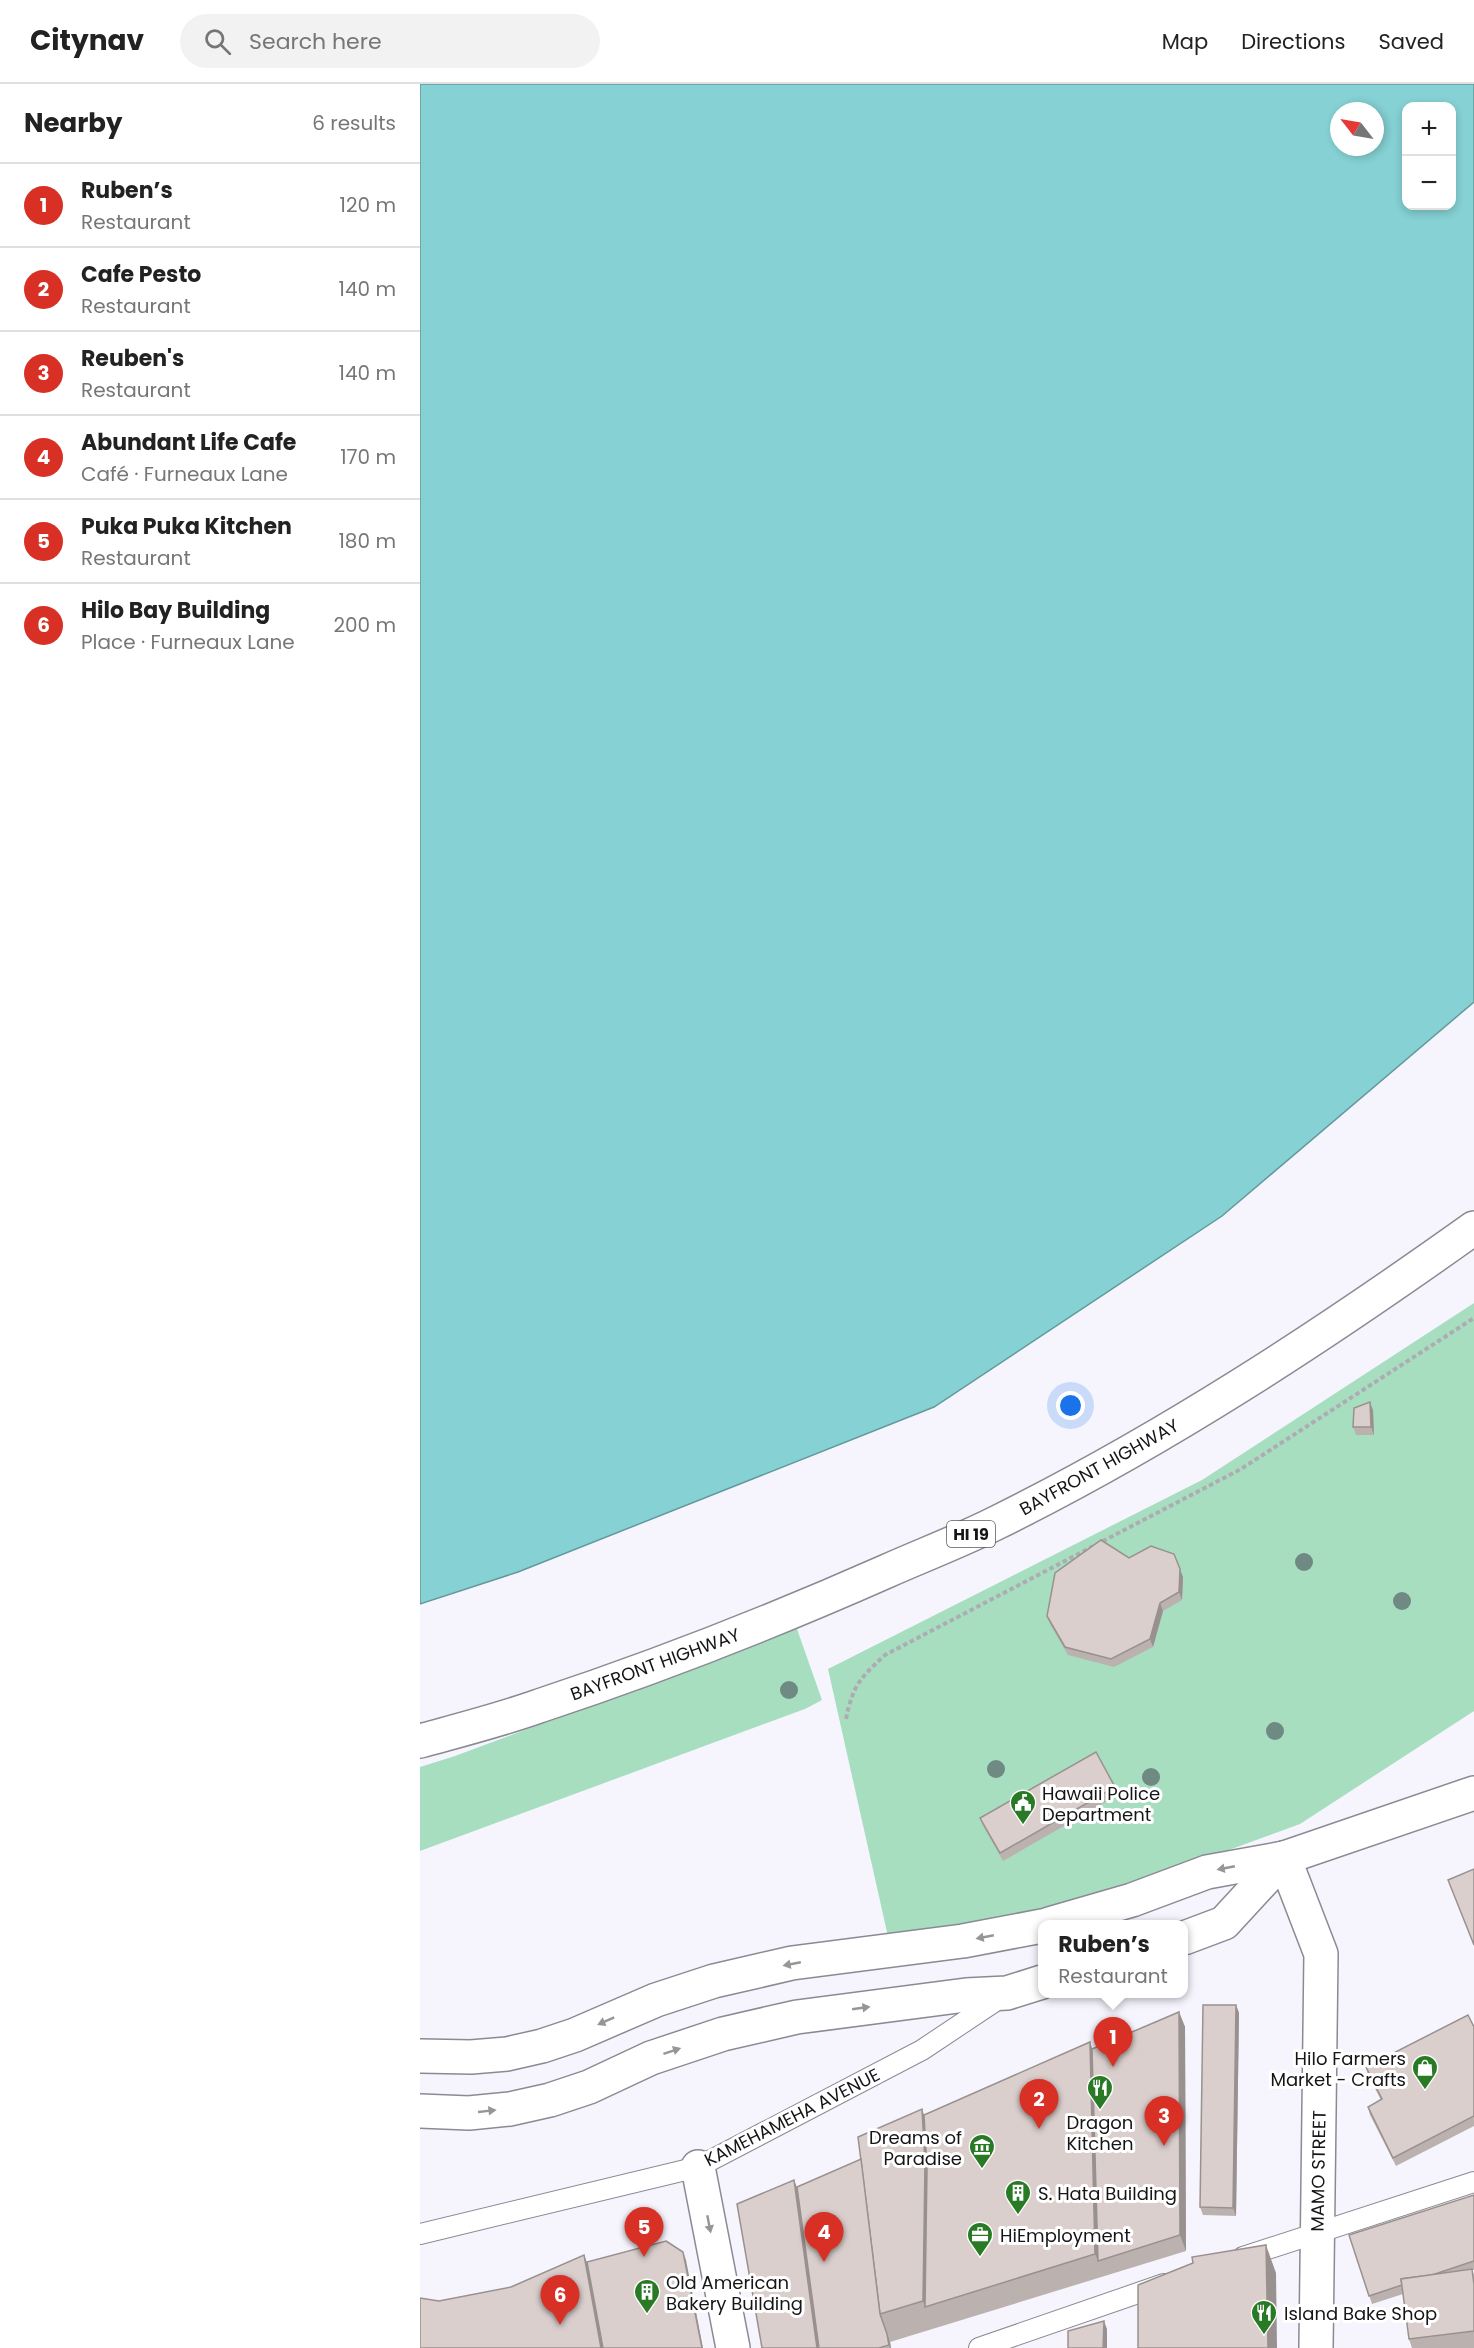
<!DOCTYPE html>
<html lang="en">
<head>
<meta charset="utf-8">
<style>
  body { margin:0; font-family:Poppins,sans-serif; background:#f2f2f2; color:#222 }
  .controls { position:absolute; right:18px; top:18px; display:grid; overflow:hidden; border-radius:12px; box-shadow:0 3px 9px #0003 }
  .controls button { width:54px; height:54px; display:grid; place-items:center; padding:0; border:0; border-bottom:2px solid #e0e0e0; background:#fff; color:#222; font:30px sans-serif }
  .compass { position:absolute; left:910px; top:18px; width:54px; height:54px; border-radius:50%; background:#fff; box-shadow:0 3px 9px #0003; rotate:301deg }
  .you { position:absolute; left:651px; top:1322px; width:21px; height:21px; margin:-15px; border:4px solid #fff; border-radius:50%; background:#1a73e8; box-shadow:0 0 0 9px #1a73e833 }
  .badge { display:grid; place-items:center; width:39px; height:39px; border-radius:50%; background:#d93025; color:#fff; font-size:20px; font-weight:700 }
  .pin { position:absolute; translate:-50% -50px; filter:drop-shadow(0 2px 3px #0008) }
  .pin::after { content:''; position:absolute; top:32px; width:21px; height:18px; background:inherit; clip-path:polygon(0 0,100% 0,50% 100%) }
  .popup { position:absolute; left:618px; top:1836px; width:150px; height:78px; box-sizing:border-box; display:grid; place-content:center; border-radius:12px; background:#fff; filter:drop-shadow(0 2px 4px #0005); font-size:20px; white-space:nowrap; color:#767676 }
  .popup b { font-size:22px; color:#222 }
  .popup::after { content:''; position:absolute; left:50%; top:100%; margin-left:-12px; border:12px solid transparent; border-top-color:#fff }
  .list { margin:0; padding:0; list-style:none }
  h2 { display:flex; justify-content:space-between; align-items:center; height:78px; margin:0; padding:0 24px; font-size:26px }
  h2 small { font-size:20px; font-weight:400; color:#767676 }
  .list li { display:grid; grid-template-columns:39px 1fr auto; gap:18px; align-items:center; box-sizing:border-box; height:84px; padding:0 24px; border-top:2px solid #e0e0e0 }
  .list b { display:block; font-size:22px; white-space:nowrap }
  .list p { margin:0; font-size:20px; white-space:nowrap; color:#767676 }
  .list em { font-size:20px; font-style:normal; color:#767676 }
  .icon { flex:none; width:33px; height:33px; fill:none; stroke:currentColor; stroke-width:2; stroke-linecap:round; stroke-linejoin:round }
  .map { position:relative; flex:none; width:1054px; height:2264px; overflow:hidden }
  header { display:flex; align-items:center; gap:36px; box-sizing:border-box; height:84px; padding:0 30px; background:#fff; border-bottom:2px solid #e0e0e0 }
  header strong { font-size:28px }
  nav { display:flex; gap:33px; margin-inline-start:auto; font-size:21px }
  .search { width:420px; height:54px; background:#f2f2f2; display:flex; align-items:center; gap:15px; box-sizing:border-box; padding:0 21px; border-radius:33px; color:#767676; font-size:22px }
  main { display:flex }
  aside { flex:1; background:#fff }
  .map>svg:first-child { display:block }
  .green { fill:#a7dec0 }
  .water { fill:#85d1d3; stroke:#63999b; stroke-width:1.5; fill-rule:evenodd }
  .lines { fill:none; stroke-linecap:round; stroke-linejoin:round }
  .service-casing { stroke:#8b8a93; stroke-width:22 }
  .minor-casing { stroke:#8b8a93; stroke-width:36 }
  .secondary-casing { stroke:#8b8a93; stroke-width:36 }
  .primary-casing { stroke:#8b8a93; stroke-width:36 }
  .path { stroke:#adacb3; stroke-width:4; stroke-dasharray:4.5 3; stroke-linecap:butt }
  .service { stroke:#fff; stroke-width:20 }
  .minor { stroke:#fff; stroke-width:33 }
  .secondary { stroke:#fff; stroke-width:33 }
  .primary { stroke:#fff; stroke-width:33 }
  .tree { fill:#6f8a83 }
  .wall { fill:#bbb2af }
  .shaded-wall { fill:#99918f }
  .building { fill:#dacfcc; stroke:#99918f; stroke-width:1.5 }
  .oneway { fill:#969697 }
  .labels { text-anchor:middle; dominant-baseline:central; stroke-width:6; stroke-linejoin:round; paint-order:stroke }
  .shield { fill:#fff; stroke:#5b5b5d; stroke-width:1.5 }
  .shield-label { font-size:16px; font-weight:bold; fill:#151518 }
  .street-label { font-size:18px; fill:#151518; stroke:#fff }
  .poi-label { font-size:18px; fill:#151518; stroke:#fff; text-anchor:start }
</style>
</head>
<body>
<header>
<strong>Citynav</strong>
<div class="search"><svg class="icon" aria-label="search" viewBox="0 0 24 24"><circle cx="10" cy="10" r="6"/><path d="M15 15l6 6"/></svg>Search here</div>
<nav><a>Map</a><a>Directions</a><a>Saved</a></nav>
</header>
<main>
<aside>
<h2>Nearby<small>6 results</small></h2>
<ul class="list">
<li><span class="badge">1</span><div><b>Ruben’s</b><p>Restaurant</p></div><em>120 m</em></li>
<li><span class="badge">2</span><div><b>Cafe Pesto</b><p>Restaurant</p></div><em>140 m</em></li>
<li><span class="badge">3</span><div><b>Reuben's</b><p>Restaurant</p></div><em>140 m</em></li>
<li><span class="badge">4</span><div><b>Abundant Life Cafe</b><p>Café · Furneaux Lane</p></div><em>170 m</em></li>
<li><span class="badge">5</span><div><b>Puka Puka Kitchen</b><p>Restaurant</p></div><em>180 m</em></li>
<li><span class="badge">6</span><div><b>Hilo Bay Building</b><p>Place · Furneaux Lane</p></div><em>200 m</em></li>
</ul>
</aside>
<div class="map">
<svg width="1054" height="2264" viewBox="0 0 1054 2264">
  <rect width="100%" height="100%" fill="#f6f5fe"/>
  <!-- green -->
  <g class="green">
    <path d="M 1054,1219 L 1054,1627 L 880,1740 L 604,1841 L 471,1866 L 408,1585 L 782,1396 Z"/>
    <path d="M 377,1545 L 402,1616 L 385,1625 L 0,1767 L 0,1683 L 35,1672 Z"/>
  </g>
  <!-- water -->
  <path class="water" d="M 0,0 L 1054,0 L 1054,918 L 802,1132 L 514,1323 L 98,1488 L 0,1520 ZM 986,22 L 1032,22 L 1032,122 L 986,122 ZM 919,27 L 955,27 L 955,63 L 919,63 Z"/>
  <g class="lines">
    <defs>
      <g id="service">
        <path d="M 0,2150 L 278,2083 L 502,1966 L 583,1912"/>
        <path d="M 823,2173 L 1054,2098"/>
        <path d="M 559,2264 L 744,2200"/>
      </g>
      <g id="minor">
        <path d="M 864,1774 L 901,1870 L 896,2264"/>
        <path d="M 278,2083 L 313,2264"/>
      </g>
      <g id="secondary">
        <path d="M 629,1840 L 712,1816 L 787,1788 L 864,1774 L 1054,1709"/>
        <path d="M 764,1854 L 804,1839 L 864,1774"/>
        <path d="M 0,1972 L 51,1973 L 87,1970 L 122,1962 L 155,1951 L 236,1916 L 294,1897 L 372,1879 L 543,1857 L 622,1842"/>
        <path d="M 0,2027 L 49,2029 L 90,2025 L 130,2016 L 169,2003 L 231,1974 L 303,1950 L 377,1933 L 546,1911 L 587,1909 L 622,1898"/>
      </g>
      <path id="primary" d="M 0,1657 C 40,1646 80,1636 119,1622 C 237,1583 354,1537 467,1487 C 503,1471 540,1457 576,1439 C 744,1356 901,1253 1054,1144"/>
    </defs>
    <!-- service casing -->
    <use href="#service" class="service-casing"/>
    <!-- minor casing -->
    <use href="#minor" class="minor-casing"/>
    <!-- secondary casing -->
    <use href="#secondary" class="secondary-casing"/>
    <!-- primary casing -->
    <use href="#primary" class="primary-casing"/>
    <!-- path -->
    <path class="path" d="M 426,1635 C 433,1601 440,1594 465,1571 L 821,1385 L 1054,1234"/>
    <!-- service -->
    <use href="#service" class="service"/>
    <!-- minor -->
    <use href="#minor" class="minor"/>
    <!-- secondary -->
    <use href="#secondary" class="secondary"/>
    <!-- primary -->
    <use href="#primary" class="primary"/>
  </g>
  <!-- trees -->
  <g class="tree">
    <circle cx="884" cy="1478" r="9"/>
    <circle cx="982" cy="1517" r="9"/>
    <circle cx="369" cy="1606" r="9"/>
    <circle cx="855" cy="1647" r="9"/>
    <circle cx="576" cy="1685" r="9"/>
    <circle cx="731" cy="1693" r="9"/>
  </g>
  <!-- wall -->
  <g class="wall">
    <path d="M 953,1326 L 954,1351 L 936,1351 L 933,1343 Z"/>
    <path d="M 709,1474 L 763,1493 L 762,1516 L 743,1527 L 733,1563 L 694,1583 L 648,1571 L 630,1540 L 627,1532 Z"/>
    <path d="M 695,1703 L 698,1711 L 583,1777 L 563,1742 L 560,1734 Z"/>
    <path d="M 816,1921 L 819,1929 L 816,2132 L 783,2131 L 780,2123 Z"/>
    <path d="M 759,1928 L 765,1943 L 766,2167 L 470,2258 L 471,2264 L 342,2264 L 377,2103 L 441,2075 L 504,2031 L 672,1965 Z"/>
    <path d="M 1054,1943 L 1054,2042 L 976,2082 L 950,2031 L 948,2023 L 961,2016 L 948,1991 L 946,1983 Z"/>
    <path d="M 1054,2111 L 1054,2186 L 1052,2186 L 1054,2191 L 1054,2264 L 992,2264 L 989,2255 L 983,2210 L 952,2220 L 929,2151 Z"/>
  </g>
  <!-- shaded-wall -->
  <g class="shaded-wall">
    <path d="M 950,1318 L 953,1326 L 954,1351 L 951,1343 Z"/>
    <path d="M 760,1485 L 763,1493 L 762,1516 L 759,1508 Z"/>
    <path d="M 740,1519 L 743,1527 L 733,1563 L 730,1555 Z"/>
    <path d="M 816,1921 L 819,1929 L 816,2132 L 813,2124 Z"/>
    <path d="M 759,1928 L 765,1943 L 766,2167 L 760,2151 Z"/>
    <path d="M 670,1958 L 678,1981 L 678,2177 L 675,2170 Z"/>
    <path d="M 502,2025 L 512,2054 L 505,2223 L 503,2217 Z"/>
    <path d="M 374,2096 L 380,2111 L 400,2264 L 397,2264 Z"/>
    <path d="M 846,2161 L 856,2189 L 857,2264 L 848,2264 Z"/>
    <path d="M 263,2168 L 266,2176 L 283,2264 L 282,2264 Z"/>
    <path d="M 164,2171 L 170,2186 L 184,2264 L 181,2264 Z"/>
    <path d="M 684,2237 L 687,2245 L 687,2264 L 683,2264 Z"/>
    <path d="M 467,2250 L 470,2258 L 471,2264 L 470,2264 L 469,2261 Z"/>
  </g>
  <!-- building -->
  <g class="building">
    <path d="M 950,1318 L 951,1343 L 933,1343 L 934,1324 Z"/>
    <path d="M 681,1456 L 709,1474 L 731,1462 L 754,1470 L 760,1485 L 759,1508 L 740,1519 L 730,1555 L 691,1575 L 645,1563 L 627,1532 L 635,1489 Z"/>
    <path d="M 676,1668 L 695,1703 L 580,1769 L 560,1734 Z"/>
    <path d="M 1054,1785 L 1054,1861 L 1028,1796 Z"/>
    <path d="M 783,1921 L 816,1921 L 813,2124 L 780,2123 Z"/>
    <path d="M 759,1928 L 760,2151 L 678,2177 L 672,1965 Z"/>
    <path d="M 1048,1931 L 1054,1943 L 1054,2032 L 973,2074 L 948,2023 L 962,2015 L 946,1983 Z"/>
    <path d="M 670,1958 L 675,2170 L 505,2223 L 507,2085 L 504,2031 Z"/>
    <path d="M 502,2025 L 505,2079 L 503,2217 L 460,2230 L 438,2053 Z"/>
    <path d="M 441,2075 L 460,2230 L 467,2250 L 469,2261 L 459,2264 L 399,2264 L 377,2103 Z"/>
    <path d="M 374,2096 L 397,2264 L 342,2264 L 317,2120 Z"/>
    <path d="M 1054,2111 L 1054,2177 L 1012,2191 L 981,2195 L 982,2201 L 949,2212 L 929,2151 Z"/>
    <path d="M 246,2157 L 263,2168 L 282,2264 L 183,2264 L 167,2178 Z"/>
    <path d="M 846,2161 L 848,2264 L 718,2264 L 718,2201 L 773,2179 L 772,2173 Z"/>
    <path d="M 164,2171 L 181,2264 L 0,2264 L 0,2214 L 19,2217 L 91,2203 Z"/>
    <path d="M 1052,2185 L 1054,2201 L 1054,2247 L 989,2255 L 981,2195 Z"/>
    <path d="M 684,2237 L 683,2264 L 648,2264 L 648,2247 Z"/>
  </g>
  <!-- one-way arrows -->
  <defs><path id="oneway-solid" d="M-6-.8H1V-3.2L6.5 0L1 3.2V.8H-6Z" transform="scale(1.5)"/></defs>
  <g class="oneway">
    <use href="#oneway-solid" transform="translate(806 1784) rotate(169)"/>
    <use href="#oneway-solid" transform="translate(565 1853) rotate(169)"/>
    <use href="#oneway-solid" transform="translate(372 1880) rotate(169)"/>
    <use href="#oneway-solid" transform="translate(441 1924) rotate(-8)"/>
    <use href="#oneway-solid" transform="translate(186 1937) rotate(156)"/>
    <use href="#oneway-solid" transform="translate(252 1967) rotate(-18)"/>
    <use href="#oneway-solid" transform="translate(67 2027) rotate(-6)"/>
    <use href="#oneway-solid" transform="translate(289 2140) rotate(79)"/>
  </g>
  <!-- icons -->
  <defs>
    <symbol id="civic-pin" viewBox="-11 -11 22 30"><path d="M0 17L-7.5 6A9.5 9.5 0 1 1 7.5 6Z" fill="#297a24" stroke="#fff"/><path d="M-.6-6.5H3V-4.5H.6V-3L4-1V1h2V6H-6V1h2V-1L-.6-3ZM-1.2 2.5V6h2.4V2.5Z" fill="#fff"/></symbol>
    <symbol id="shop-pin" viewBox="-11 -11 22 30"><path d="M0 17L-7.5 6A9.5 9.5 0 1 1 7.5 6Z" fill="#297a24" stroke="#fff"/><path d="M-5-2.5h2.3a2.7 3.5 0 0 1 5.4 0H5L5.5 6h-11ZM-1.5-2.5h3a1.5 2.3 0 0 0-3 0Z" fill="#fff"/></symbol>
    <symbol id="restaurant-pin" viewBox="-11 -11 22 30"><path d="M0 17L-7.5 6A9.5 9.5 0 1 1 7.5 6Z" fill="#297a24" stroke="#fff"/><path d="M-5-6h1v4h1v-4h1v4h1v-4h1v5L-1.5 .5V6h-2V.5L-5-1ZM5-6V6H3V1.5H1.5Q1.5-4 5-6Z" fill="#fff"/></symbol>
    <symbol id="museum-pin" viewBox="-11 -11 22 30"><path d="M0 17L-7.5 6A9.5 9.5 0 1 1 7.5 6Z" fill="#297a24" stroke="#fff"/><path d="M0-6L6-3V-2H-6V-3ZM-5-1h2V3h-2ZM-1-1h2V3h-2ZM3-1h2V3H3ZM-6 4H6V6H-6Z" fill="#fff"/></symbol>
    <symbol id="building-pin" viewBox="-11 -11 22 30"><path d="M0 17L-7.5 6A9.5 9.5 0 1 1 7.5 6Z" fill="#297a24" stroke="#fff"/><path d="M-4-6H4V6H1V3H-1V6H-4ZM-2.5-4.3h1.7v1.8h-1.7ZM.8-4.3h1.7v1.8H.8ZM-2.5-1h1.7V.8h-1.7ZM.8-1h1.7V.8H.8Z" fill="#fff"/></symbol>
    <symbol id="office-pin" viewBox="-11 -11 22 30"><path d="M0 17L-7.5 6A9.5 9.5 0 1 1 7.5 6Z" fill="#297a24" stroke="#fff"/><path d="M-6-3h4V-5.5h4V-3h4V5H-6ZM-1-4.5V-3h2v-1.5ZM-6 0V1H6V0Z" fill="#fff"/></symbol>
  </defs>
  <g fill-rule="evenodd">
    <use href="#civic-pin" x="588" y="1704" width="30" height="40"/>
    <use href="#shop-pin" x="990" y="1969" width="30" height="40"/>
    <use href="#restaurant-pin" x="665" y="1989" width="30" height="40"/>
    <use href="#museum-pin" x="547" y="2048" width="30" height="40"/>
    <use href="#building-pin" x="583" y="2094" width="30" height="40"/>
    <use href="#office-pin" x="545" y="2136" width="30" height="40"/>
    <use href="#building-pin" x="212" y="2193" width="30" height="40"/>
    <use href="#restaurant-pin" x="829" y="2214" width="30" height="40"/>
  </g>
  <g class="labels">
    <!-- shield labels -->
    <rect class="shield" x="527" y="1437" width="48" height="26" rx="4.5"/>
    <g class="shield-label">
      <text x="551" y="1450">HI 19</text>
    </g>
    <!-- street labels -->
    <g class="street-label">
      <text transform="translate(679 1383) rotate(-29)">BAYFRONT HIGHWAY</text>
      <text transform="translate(235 1580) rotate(-20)">BAYFRONT HIGHWAY</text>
      <text transform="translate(372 2033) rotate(-27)">KAMEHAMEHA AVENUE</text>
      <text transform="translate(898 2087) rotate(-89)">MAMO STREET</text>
    </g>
    <!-- poi labels -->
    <g class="poi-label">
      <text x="622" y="1709">Hawaii Police<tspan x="622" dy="21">Department</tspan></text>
      <text x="986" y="1974" text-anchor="end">Hilo Farmers<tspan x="986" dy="21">Market - Crafts</tspan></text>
      <text x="680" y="2038" text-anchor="middle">Dragon<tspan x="680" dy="21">Kitchen</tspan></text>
      <text x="542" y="2053" text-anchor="end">Dreams of<tspan x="542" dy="21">Paradise</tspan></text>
      <text x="618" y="2109">S. Hata Building</text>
      <text x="580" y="2151">HiEmployment</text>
      <text x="246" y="2198">Old American<tspan x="246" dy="21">Bakery Building</tspan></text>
      <text x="864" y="2229">Island Bake Shop</text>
    </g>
  </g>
</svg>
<div class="controls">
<button>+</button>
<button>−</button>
</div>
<svg class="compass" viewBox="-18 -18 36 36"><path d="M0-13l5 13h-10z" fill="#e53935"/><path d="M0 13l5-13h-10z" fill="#767676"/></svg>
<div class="you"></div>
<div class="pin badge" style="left:693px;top:1983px">1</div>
<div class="popup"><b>Ruben’s</b>Restaurant</div>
<div class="pin badge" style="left:619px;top:2045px">2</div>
<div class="pin badge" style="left:744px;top:2062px">3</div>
<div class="pin badge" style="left:404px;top:2178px">4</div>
<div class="pin badge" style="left:224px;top:2173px">5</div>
<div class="pin badge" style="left:140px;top:2241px">6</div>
</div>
</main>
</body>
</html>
